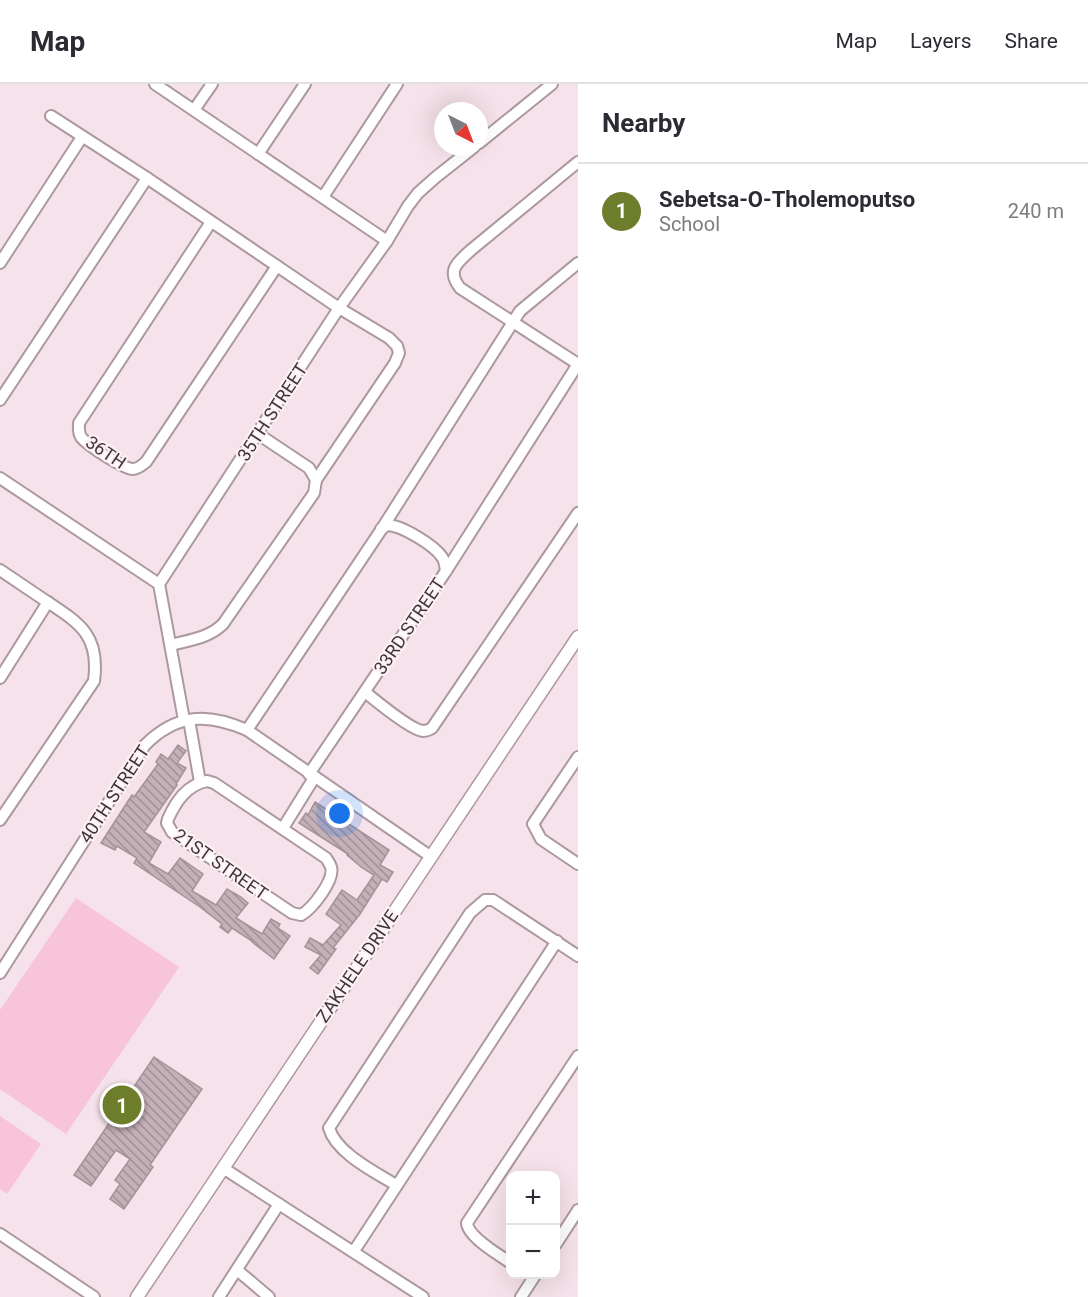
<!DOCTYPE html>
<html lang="en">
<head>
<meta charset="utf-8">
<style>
  body { margin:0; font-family:Roboto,sans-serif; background:#f2f2f3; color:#2b2b33 }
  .controls { position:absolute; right:18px; bottom:18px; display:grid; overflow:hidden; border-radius:12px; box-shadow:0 6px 24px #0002 }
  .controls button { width:54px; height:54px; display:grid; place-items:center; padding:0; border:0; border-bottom:2px solid #e1e1e2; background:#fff; color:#2b2b33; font:30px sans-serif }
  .compass { position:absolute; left:434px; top:18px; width:54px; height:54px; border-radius:50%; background:#fff; box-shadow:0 6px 24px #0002; rotate:138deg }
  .you { position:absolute; left:340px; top:730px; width:21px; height:21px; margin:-15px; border:4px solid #fff; border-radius:50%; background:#1a73e8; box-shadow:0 0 0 9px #1a73e833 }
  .badge { display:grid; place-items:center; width:39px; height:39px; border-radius:50%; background:#6d7d2c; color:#fff; font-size:20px; font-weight:700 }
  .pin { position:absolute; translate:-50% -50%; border:3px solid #fff; box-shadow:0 2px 6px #0006 }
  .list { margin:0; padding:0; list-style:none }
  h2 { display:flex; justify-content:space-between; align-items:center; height:78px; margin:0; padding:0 24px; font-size:26px }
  h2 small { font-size:20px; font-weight:400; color:#7c7c81 }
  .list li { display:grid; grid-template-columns:39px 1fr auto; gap:18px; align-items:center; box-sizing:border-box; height:96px; padding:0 24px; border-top:2px solid #e1e1e2 }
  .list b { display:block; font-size:22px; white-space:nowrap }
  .list p { margin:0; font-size:20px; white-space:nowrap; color:#7c7c81 }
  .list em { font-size:20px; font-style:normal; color:#7c7c81 }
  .map { position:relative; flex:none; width:578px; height:1213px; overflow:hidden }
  header { display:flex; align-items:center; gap:36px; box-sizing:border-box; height:84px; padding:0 30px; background:#fff; border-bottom:2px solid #e1e1e2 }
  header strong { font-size:28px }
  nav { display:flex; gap:33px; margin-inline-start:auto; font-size:21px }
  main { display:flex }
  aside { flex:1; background:#fff }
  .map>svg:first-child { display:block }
  .pitch { fill:#f7c4d9 }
  .building { fill:url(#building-back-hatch); stroke:#a59299; stroke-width:1.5 }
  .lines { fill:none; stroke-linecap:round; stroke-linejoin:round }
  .minor-casing { stroke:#ac99a0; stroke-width:14 }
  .tertiary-casing { stroke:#ac99a0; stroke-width:15 }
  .minor { stroke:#fff; stroke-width:10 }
  .tertiary { stroke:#fff; stroke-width:12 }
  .labels { text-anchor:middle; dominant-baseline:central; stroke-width:4.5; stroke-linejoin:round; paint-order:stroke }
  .street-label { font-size:18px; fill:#3e3639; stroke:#fef1f6 }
</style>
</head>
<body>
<header>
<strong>Map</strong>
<nav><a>Map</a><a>Layers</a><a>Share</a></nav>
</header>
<main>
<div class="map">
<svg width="578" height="1213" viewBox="0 0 578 1213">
  <defs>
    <pattern id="building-back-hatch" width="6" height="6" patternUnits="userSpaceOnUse" patternTransform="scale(1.5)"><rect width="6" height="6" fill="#c4b0b8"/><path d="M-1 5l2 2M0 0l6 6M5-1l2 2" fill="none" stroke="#a19097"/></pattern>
  </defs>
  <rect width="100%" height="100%" fill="#f6e2ea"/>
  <!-- pitch -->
  <g class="pitch">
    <path d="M 76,814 L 179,883 L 66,1050 L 0,1005 L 0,926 Z"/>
    <path d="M 0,1032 L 41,1060 L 7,1110 L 0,1105 Z"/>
  </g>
  <!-- building -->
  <g class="building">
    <path d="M 178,661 L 186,667 L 177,679 L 186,684 L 176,700 L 177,701 L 144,748 L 161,758 L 149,779 L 168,790 L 180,774 L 203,790 L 192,807 L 216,821 L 227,805 L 241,813 L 248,819 L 236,834 L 262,850 L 271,835 L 280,840 L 278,844 L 290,852 L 274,875 L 252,858 L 252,857 L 232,844 L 228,849 L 220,843 L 222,840 L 200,823 L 134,779 L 137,774 L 117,762 L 115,766 L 101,759 L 132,711 L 134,713 L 158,680 L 156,678 L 161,670 L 168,675 Z"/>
    <path d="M 315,718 L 389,766 L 380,781 L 393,788 L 387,798 L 382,795 L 360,830 L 333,864 L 336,865 L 318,890 L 310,884 L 321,871 L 305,863 L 310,854 L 323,861 L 341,841 L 326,830 L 342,806 L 357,816 L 374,791 L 361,783 L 347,771 L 348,770 L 299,739 L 306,729 L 308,731 Z"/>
    <path d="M 154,973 L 202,1005 L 150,1081 L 153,1083 L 124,1125 L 110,1115 L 120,1100 L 115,1096 L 130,1075 L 116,1066 L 91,1102 L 74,1091 Z"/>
  </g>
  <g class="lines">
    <defs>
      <g id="minor">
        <path d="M 155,0 L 387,157"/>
        <path d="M 194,26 L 212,0"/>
        <path d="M 51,32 L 147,94 L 339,224 L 389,254 L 397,262 L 399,269 L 395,279 L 316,396"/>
        <path d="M 479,59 L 552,0"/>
        <path d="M 258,70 L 305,0"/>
        <path d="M 578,78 L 471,166 C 458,178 446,186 460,204 L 578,280"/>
        <path d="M 323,113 L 397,0"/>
        <path d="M 211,138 L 79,339 C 79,344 78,348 81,353 C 87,361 124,385 133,385 C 138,385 142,381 146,378 L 277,182"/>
        <path d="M 0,179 L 82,53"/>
        <path d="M 0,316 L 147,94"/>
        <path d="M 258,350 L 309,384 L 316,396"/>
        <path d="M 0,394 L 159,500 L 184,636"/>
        <path d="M 381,445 L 387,441 C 401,441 434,461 442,473 C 445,477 445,481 446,487"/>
        <path d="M 0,486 C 15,496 31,507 46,517 C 81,540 100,552 94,597 L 0,736"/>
        <path d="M 159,500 L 339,224 L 387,157 L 408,122 L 418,109 L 436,93 L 474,63"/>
        <path d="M 171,561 C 190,556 209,554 223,540 L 314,409 L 316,396"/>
        <path d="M 0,594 L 48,518"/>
        <path d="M 365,608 C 376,617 411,646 423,647 C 428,647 428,646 432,644 L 578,429"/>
        <path d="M 189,636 L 200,698"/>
        <path d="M 247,646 L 381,446 L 520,227 L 578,179"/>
        <path d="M 578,673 L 533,740 L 541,755 L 578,780"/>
        <path d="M 309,690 L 446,487 L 578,280"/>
        <path d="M 207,697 L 214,699 L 326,774 C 328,777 330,780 331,783 C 335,796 312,825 301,831 L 292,829 L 172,748 L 167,739 L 168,735 C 176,717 187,701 207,697 Z"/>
        <path d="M 283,744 L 314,694"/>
        <path d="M 0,889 L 145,661 C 177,629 208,629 247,646 L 430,772"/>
        <path d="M 223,1084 L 423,1213"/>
        <path d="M 396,1101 C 375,1088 336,1069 329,1044 L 470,829 L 485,816 L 493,816 L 578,872"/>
        <path d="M 0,1150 L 94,1213"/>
        <path d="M 556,1160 L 578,1126"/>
        <path d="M 354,1167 L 557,857"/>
        <path d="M 511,1179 C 499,1171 468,1153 467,1139 L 578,972"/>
        <path d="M 237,1186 L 269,1213"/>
        <path d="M 219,1213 L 279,1120"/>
        <path d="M 521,1213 L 536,1190"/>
      </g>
      <path id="tertiary" d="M 137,1213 L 578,553"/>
    </defs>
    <!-- minor casing -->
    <use href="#minor" class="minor-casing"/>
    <!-- tertiary casing -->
    <use href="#tertiary" class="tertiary-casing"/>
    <!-- minor -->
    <use href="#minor" class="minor"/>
    <!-- tertiary -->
    <use href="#tertiary" class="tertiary"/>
  </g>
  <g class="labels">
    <!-- street labels -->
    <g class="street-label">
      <text transform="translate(272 328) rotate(-57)">35TH STREET</text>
      <text transform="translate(106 368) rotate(34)">36TH</text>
      <text transform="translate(409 542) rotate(-56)">33RD STREET</text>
      <text transform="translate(114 710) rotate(-57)">40TH STREET</text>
      <text transform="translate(221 780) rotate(35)">21ST STREET</text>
      <text transform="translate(357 882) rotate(-56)">ZAKHELE DRIVE</text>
    </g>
  </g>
</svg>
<div class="controls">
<button>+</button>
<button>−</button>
</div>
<svg class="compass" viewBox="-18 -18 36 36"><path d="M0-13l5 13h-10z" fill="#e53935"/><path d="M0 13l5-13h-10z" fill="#7c7c81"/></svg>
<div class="you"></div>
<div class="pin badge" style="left:122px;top:1021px">1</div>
</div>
<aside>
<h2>Nearby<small></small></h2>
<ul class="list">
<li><span class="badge">1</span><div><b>Sebetsa-O-Tholemoputso</b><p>School</p></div><em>240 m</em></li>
</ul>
</aside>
</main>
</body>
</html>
